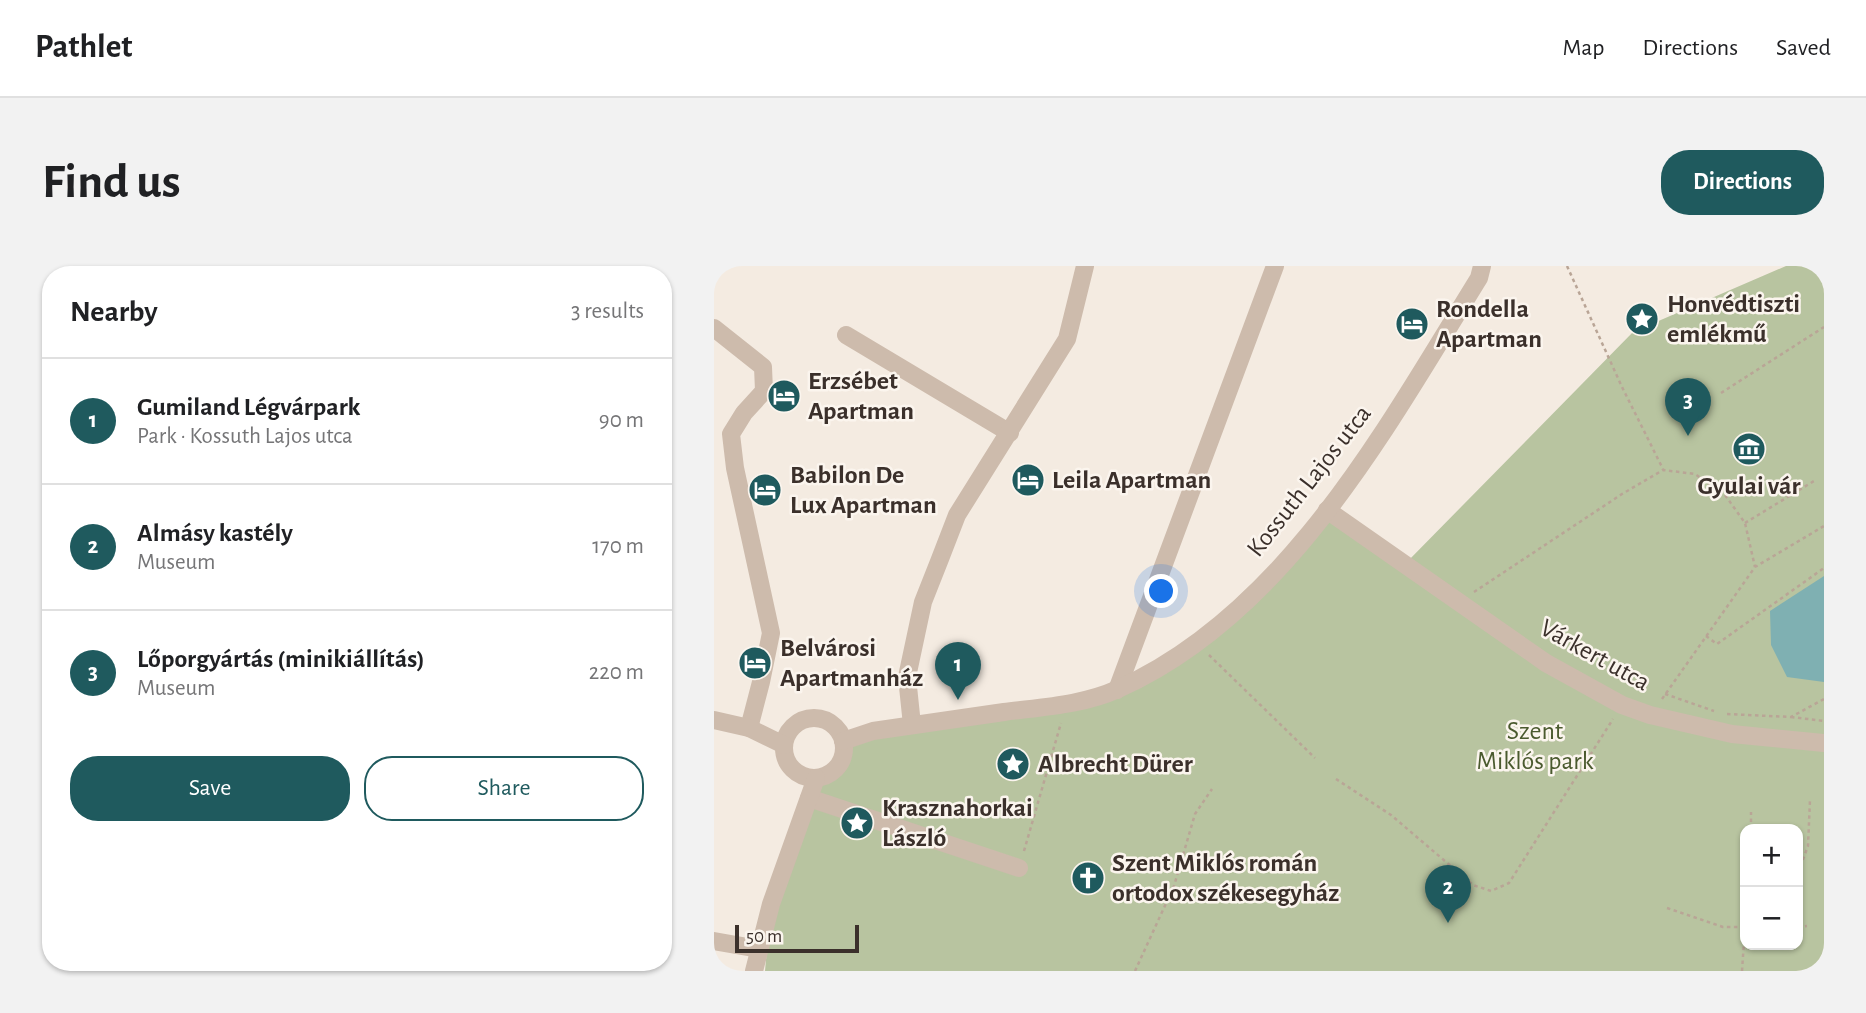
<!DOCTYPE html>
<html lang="en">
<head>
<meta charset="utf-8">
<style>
  body { margin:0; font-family:"Alegreya Sans",sans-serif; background:#f2f2f2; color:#202124 }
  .controls { position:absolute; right:21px; bottom:21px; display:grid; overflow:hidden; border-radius:14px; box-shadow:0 2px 5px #0004 }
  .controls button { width:63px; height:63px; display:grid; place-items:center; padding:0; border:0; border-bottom:2px solid #e0e0e0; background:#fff; color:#202124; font:35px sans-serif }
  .scale { position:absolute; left:21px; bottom:18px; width:124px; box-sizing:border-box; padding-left:7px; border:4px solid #3b302b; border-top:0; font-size:19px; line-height:24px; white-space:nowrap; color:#3b302b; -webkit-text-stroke:5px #fbf5ee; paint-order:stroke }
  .you { position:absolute; left:448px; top:326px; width:24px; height:24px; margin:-18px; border:5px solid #fff; border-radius:50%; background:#1a73e8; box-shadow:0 0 0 10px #1a73e833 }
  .badge { display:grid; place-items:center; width:46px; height:46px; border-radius:50%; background:#1f5a5e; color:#fff; font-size:23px; font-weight:700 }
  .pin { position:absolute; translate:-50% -58px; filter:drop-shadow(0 2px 4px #0008) }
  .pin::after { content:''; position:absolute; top:37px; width:24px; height:21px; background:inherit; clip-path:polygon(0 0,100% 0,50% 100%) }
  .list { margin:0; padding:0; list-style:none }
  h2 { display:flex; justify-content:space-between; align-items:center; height:91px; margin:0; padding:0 28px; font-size:30px }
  h2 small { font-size:23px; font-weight:400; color:#757577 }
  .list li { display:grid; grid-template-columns:46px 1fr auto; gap:21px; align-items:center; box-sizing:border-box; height:126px; padding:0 28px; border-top:2px solid #e0e0e0 }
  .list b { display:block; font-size:26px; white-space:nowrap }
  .list p { margin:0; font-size:23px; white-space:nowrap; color:#757577 }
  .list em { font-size:23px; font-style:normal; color:#757577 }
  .actions { display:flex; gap:14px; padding:21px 28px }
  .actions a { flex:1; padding:16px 0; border:2px solid #1f5a5e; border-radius:28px; text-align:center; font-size:24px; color:#1f5a5e }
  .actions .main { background:#1f5a5e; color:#fff }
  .map { position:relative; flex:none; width:1110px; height:705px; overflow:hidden; border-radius:28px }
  header { display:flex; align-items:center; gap:42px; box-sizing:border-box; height:98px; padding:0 35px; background:#fff; border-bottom:2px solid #e0e0e0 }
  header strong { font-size:33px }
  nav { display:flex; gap:38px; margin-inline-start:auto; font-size:24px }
  .intro { display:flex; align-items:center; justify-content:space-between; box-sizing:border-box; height:168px; padding:0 42px }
  h1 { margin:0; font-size:49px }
  .button { padding:18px 32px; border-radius:28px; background:#1f5a5e; color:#fff; font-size:24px; font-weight:700 }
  main { display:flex; gap:42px; padding:0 42px }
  aside { flex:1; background:#fff; border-radius:28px; box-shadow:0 2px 5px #0004 }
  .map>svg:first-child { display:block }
  .park { fill:#b8c4a0; fill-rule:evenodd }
  .water { fill:#7fb0b2 }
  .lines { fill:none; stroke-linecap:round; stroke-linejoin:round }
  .path { stroke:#b9a596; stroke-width:2.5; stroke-dasharray:3.5 3.5; stroke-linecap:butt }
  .minor { stroke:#cdbbac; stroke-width:18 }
  .labels { text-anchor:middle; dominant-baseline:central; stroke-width:5; stroke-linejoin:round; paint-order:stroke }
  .poi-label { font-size:26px; font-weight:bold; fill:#3b302b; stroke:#fbf5ee; text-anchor:start }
  .street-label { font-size:26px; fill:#3b302b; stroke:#fbf5ee }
  .park-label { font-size:26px; fill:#4a5a2e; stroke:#fbf5ee }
</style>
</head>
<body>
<header>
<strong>Pathlet</strong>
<nav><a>Map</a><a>Directions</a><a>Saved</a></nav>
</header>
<div class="intro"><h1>Find us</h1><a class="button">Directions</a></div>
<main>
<aside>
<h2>Nearby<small>3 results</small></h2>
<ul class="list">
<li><span class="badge">1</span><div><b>Gumiland Légvárpark</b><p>Park · Kossuth Lajos utca</p></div><em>90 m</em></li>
<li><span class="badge">2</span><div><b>Almásy kastély</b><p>Museum</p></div><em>170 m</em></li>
<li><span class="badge">3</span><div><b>Lőporgyártás (minikiállítás)</b><p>Museum</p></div><em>220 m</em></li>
</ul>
<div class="actions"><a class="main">Save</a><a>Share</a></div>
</aside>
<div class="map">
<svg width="1110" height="705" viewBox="0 0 1110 705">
  <rect width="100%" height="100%" fill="#f4ebe1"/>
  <!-- park -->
  <path class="park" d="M 1072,0 L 1110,0 L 1110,705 L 51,705 L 57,638 L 102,512 L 112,509 L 127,495 L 129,475 L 358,437 L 461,393 L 613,244 L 692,297 L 919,66 ZM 1031,563 L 1084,563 L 1084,679 L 1031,679 Z"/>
  <!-- water -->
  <path class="water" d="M 1110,310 L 1110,416 L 1073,411 L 1057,379 L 1056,345 Z"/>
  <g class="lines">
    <!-- path -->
    <g class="path">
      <path d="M 853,0 L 908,121 L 949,203"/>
      <path d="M 1007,127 L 1110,61"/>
      <path d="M 1031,257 L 1100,215"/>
      <path d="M 760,326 L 908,228 L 949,204 L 981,208 L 1011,229 L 1031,257 L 1041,301"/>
      <path d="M 992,370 L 1003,378 L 1110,302"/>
      <path d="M 495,389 L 601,492"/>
      <path d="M 951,428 L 1000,445"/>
      <path d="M 948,433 L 1041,301 L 1110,260"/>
      <path d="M 1013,448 L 1077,451 L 1110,433"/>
      <path d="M 1077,451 L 1110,455"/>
      <path d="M 622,513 L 677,549 L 759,619 L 777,625 L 795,617 L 899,453"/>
      <path d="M 1037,563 L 1037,546"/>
      <path d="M 310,585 L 347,457"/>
      <path d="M 1084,607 L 1094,580 L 1096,534"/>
      <path d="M 953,642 L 1009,661 L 1031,661"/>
      <path d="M 1084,661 L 1093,660"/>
      <path d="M 421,705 L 460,620 L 481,548 L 498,523"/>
      <path d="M 1028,705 L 1031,660"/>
    </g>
    <!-- minor -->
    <g class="minor">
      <path d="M 0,62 L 49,101 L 50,125 L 30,147 L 17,168 L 21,202 L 57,367 L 47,416 L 35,462"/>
      <path d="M 132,69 L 296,167"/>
      <path d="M 613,244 L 832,397 L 908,439 L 936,449 L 1018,468 L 1110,477"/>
      <path d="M 403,424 L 561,0"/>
      <circle cx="100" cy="482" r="30"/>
      <path d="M 0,454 L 35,462 L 70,479"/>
      <path d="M 198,459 L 193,411 L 209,336 L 226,293 L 243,249 L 353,73 L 371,0"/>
      <path d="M 129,475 L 159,465 C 203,459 246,452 290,446 C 328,441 369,439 404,423 C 572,348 672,162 765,12 L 768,0"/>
      <path d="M 95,532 L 305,602"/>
      <path d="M 0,675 L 45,683"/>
      <path d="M 40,705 L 57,638 L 102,512"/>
    </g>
  </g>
  <!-- icons -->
  <defs>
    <symbol id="sight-disc" viewBox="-11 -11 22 22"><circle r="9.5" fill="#1f5a5e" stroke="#fbf5ee"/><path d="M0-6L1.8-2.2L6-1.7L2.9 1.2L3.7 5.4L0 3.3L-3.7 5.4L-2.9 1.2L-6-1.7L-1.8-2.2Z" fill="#fff"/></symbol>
    <symbol id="hotel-disc" viewBox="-11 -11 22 22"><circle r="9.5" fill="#1f5a5e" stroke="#fbf5ee"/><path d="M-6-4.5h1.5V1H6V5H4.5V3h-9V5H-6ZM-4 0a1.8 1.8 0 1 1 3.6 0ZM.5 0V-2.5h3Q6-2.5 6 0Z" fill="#fff"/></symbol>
    <symbol id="museum-disc" viewBox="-11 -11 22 22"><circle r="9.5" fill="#1f5a5e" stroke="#fbf5ee"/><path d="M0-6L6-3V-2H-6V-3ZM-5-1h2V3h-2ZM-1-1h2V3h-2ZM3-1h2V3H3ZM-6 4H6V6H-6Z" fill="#fff"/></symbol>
    <symbol id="church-disc" viewBox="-11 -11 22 22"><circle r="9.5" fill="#1f5a5e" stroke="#fbf5ee"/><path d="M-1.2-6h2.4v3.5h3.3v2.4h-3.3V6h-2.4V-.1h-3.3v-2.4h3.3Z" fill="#fff"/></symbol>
  </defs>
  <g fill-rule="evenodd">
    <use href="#sight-disc" x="909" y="34" width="38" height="38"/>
    <use href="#hotel-disc" x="679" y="39" width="38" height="38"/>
    <use href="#hotel-disc" x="51" y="111" width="38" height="38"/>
    <use href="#museum-disc" x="1016" y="164" width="38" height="38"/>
    <use href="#hotel-disc" x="295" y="195" width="38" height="38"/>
    <use href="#hotel-disc" x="32" y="205" width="38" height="38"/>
    <use href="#hotel-disc" x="22" y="378" width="38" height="38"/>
    <use href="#sight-disc" x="280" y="479" width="38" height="38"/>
    <use href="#sight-disc" x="124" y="538" width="38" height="38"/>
    <use href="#church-disc" x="355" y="593" width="38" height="38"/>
  </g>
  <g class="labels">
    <!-- poi labels -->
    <g class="poi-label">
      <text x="953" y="38">Honvédtiszti<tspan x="953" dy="30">emlékmű</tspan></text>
      <text x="722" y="43">Rondella<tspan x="722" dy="30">Apartman</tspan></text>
      <text x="94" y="115">Erzsébet<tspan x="94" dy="30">Apartman</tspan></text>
      <text x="76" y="209">Babilon De<tspan x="76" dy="30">Lux Apartman</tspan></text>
      <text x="338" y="214">Leila Apartman</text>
      <text x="1035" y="220" text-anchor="middle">Gyulai vár</text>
      <text x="66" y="382">Belvárosi<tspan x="66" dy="30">Apartmanház</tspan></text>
      <text x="324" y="498">Albrecht Dürer</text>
      <text x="168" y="542">Krasznahorkai<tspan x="168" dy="30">László</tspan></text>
      <text x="398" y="597">Szent Miklós román<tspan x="398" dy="30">ortodox székesegyház</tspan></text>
    </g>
    <!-- street labels -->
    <g class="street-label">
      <text transform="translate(595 215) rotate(-52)">Kossuth Lajos utca</text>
      <text transform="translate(881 389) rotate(29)">Várkert utca</text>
    </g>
    <!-- park labels -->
    <g class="park-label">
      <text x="821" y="465">Szent<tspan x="821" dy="30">Miklós park</tspan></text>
    </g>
  </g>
</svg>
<div class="controls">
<button>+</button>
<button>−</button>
</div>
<div class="scale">50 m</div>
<div class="you"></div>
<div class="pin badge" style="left:244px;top:434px">1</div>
<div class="pin badge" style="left:734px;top:657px">2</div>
<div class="pin badge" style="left:974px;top:170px">3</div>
</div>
</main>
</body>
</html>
